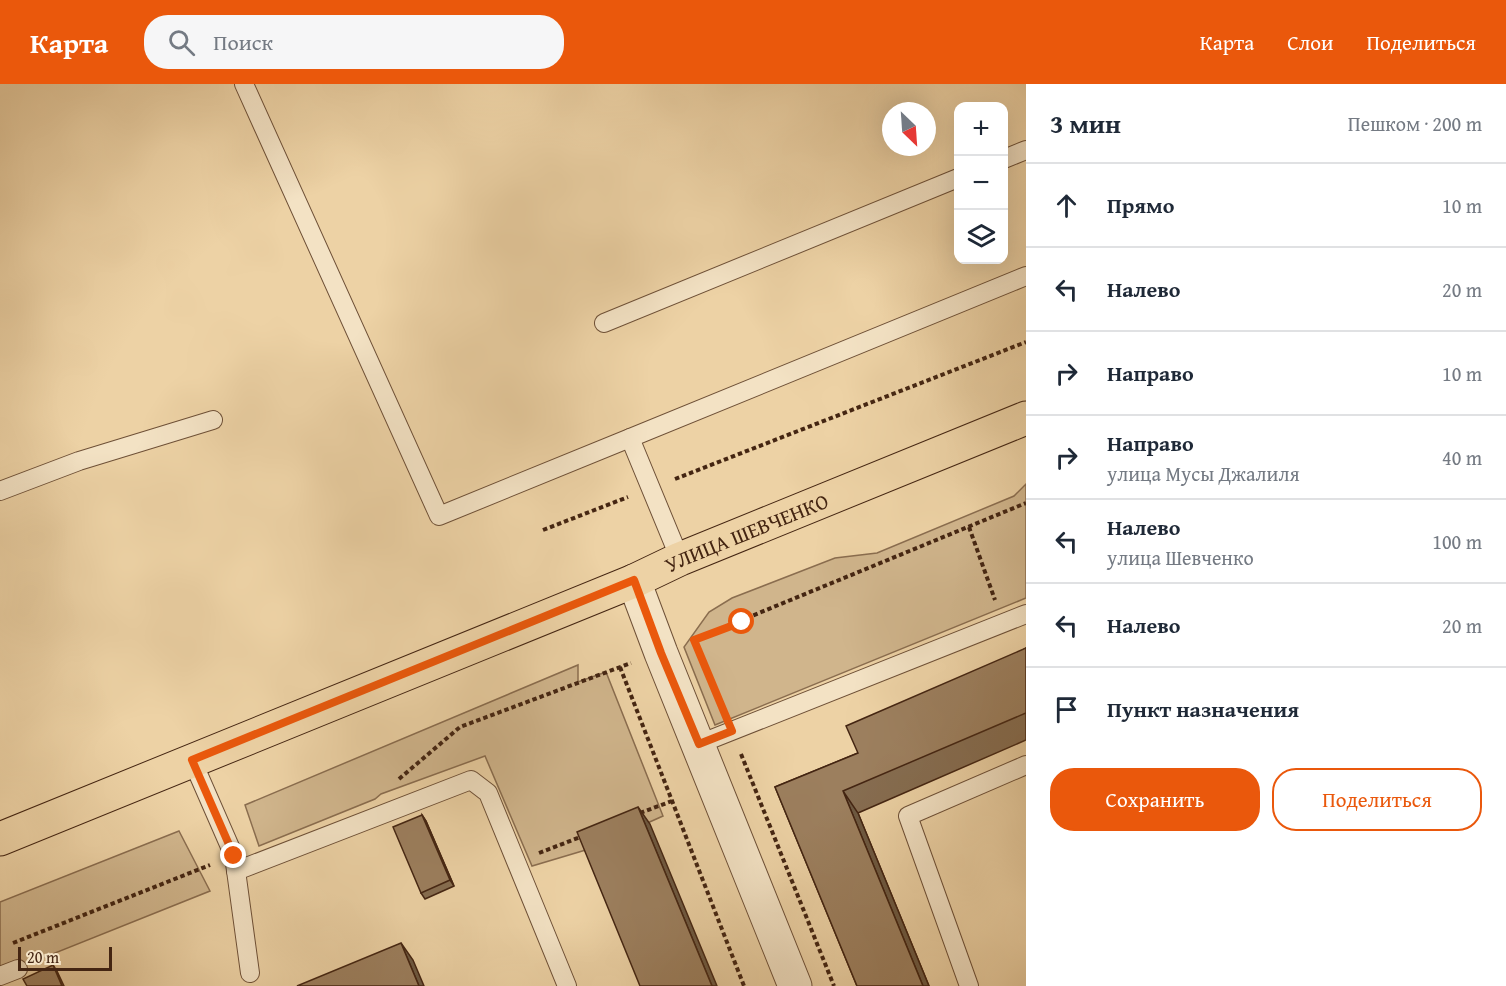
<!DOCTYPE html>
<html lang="ru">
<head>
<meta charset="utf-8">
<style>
  body { margin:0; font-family:"Gentium Book Plus",serif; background:#f6f6f7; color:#1f2937 }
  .controls { position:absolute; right:18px; top:18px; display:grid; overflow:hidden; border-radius:12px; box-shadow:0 6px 24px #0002 }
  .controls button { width:54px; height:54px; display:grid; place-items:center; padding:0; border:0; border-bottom:2px solid #e0e1e3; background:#fff; color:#1f2937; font:30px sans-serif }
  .compass { position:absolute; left:882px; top:18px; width:54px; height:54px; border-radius:50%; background:#fff; box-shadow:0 6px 24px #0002; rotate:155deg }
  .scale { position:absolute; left:18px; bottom:15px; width:94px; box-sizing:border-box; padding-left:6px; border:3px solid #442512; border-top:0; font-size:16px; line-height:21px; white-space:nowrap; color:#442512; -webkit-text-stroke:4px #f3e2c4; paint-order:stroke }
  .stop { position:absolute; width:18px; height:18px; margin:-14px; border:4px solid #ea580c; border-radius:50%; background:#fff }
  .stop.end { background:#ea580c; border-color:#fff; box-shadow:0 2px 6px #0008 }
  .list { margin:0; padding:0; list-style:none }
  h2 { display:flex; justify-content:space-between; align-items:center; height:78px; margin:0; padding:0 24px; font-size:26px }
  h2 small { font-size:20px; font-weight:400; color:#747a83 }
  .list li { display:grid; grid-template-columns:39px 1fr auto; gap:18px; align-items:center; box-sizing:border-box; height:84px; padding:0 24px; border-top:2px solid #e0e1e3 }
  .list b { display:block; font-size:22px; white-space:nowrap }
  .list p { margin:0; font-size:20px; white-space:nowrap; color:#747a83 }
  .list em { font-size:20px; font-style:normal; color:#747a83 }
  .actions { display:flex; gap:12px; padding:18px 24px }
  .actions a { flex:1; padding:14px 0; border:2px solid #ea580c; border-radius:24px; text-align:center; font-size:21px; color:#ea580c }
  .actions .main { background:#ea580c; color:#fff }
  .icon { flex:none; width:33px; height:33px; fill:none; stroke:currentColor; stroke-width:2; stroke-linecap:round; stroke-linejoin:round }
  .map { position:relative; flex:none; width:1026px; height:902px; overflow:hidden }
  header { display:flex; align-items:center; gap:36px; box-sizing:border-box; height:84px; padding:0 30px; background:#ea580c; color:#fff }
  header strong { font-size:28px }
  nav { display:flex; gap:33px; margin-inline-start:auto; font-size:21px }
  .search { width:420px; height:54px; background:#f6f6f7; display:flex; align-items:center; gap:15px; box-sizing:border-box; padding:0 21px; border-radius:24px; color:#747a83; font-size:22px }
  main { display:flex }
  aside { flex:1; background:#fff }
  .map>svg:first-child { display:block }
  .green { fill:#d0b58c; stroke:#8a6d4f; stroke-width:1.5 }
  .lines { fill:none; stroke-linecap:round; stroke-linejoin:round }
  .service-casing { stroke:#6e5037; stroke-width:20 }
  .tertiary-casing { stroke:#6e5037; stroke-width:35 }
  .primary-casing { stroke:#442512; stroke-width:35 }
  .path { stroke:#442512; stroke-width:4; stroke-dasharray:4.5 3; stroke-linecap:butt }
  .service { stroke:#f3e2c4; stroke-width:18 }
  .tertiary { stroke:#f3e2c4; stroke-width:33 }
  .primary { stroke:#edd2a5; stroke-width:33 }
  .wall { fill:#866d51; stroke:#442512; stroke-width:1.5 }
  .shaded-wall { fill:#6d5942; stroke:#442512; stroke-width:1.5 }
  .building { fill:#9c7f5e; stroke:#442512; stroke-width:1.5 }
  .route { stroke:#ea580c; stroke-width:8 }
  .labels { text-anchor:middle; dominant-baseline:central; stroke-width:4.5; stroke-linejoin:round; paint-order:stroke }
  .street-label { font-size:21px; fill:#442512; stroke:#f3e2c4 }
</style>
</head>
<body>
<header>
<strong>Карта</strong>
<div class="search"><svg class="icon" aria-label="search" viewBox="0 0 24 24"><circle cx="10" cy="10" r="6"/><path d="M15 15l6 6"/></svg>Поиск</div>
<nav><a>Карта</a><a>Слои</a><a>Поделиться</a></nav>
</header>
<main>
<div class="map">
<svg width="1026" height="902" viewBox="0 0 1026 902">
  <rect width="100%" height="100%" fill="#edd2a5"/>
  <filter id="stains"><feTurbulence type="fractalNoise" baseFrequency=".00333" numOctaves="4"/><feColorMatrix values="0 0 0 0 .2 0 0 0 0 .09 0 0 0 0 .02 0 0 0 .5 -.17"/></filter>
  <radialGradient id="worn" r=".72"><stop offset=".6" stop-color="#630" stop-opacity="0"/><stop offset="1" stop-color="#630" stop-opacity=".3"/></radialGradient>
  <!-- green -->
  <g class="green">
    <path d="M 1026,400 L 1026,514 L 715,641 L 684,563 L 709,528 L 732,514 L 835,474 L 877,469 L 1014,412 Z"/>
    <path d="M 578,581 L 578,598 L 606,588 L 663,732 L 589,765 L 532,782 L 485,672 L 381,710 L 375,715 L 259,762 L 245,721 Z"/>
    <path d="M 179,747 L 210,807 L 0,891 L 0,818 Z"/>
  </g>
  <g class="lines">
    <defs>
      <g id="service">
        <path d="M 244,0 L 439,432 L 630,354 L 680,475"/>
        <path d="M 1004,75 L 1026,66"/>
        <path d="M 604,239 L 958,94"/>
        <path d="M 630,354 L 1026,192"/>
        <path d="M 0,407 L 79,377 L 213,336"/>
        <path d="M 699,660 L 1026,530"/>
        <path d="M 192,676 L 234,772 L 250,889"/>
        <path d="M 236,787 L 471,696 L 488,709 L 567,902"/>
        <path d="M 0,892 L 18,885"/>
        <path d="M 969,902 L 908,732 L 1026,681"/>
      </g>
      <path id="tertiary" d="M 634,497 L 661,569 L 795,902"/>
      <g id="primary">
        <path id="s1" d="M 0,755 L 634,497 L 680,475 L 1026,334"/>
      </g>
    </defs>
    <!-- service casing -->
    <use href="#service" class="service-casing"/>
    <!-- tertiary casing -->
    <use href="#tertiary" class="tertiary-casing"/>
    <!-- primary casing -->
    <use href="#primary" class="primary-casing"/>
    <!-- path -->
    <g class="path">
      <path d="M 675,395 L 1026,258"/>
      <path d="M 969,443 L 995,516"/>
      <path d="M 543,446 L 628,413"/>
      <path d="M 691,557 L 1026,419"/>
      <path d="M 698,565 L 723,625"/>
      <path d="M 620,583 L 744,902"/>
      <path d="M 741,670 L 834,902"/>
      <path d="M 399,695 L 460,643 L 631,579"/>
      <path d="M 640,729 L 672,717"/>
      <path d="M 539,769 L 583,752"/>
      <path d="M 13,859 L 210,781"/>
    </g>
    <!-- service -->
    <use href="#service" class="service"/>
    <!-- tertiary -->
    <use href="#tertiary" class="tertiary"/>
    <!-- primary -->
    <use href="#primary" class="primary"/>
  </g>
  <!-- wall -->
  <g class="wall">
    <path d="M 1026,564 L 1026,656 L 858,729 L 929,902 L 857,902 L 775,703 L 858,669 Z"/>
    <path d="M 422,731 L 426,737 L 454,802 L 425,815 L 421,809 Z"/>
  </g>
  <!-- shaded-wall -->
  <g class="shaded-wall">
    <path d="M 843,707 L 858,729 L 929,902 L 923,902 Z"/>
    <path d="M 638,723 L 650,740 L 717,902 L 712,902 Z"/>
    <path d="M 422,731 L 426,737 L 454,802 L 450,796 Z"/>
    <path d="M 401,859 L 413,876 L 424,902 L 419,902 Z"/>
    <path d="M 53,881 L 57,887 L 64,902 L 62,902 Z"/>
  </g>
  <!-- building -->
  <g class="building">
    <path d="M 1026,564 L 1026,629 L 843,707 L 923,902 L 857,902 L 775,703 L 858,669 L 846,642 Z"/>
    <path d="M 638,723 L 712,902 L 640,902 L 577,748 Z"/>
    <path d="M 422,731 L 450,796 L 421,809 L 393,743 Z"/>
    <path d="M 401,859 L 419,902 L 297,902 Z"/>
    <path d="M 53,881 L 62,902 L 27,902 L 23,895 Z"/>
  </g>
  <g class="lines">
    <!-- route -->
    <path class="route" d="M 234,772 L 192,676 L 634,496 L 661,569 L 699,660 L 732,647 L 694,556 L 742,538"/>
  </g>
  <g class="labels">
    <!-- street labels -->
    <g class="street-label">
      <text stroke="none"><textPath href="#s1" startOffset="807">УЛИЦА ШЕВЧЕНКО</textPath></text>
    </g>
  </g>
  <rect width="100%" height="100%" filter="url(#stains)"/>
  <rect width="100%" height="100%" fill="url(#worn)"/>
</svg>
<div class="controls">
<button>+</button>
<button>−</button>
<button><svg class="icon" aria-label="layers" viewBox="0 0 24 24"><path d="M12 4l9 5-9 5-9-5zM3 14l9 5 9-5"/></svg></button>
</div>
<svg class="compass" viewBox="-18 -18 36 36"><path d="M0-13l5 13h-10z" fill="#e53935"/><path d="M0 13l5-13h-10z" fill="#747a83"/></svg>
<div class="scale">20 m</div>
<div class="stop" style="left:742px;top:538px"></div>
<div class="stop end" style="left:234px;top:772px"></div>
</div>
<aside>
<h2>3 мин<small>Пешком · 200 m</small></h2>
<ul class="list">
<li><svg class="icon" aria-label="ahead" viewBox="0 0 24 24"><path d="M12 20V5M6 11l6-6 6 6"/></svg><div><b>Прямо</b></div><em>10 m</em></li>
<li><svg class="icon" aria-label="left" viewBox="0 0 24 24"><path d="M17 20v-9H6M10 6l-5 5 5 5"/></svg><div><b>Налево</b></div><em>20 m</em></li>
<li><svg class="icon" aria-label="right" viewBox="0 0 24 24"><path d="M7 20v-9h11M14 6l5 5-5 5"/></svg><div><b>Направо</b></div><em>10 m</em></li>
<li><svg class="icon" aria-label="right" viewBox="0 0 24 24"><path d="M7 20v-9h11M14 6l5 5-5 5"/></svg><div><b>Направо</b><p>улица Мусы Джалиля</p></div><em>40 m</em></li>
<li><svg class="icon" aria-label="left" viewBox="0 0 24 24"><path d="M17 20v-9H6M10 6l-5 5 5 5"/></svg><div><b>Налево</b><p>улица Шевченко</p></div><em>100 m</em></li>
<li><svg class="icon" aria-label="left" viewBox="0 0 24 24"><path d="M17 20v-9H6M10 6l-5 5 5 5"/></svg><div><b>Налево</b></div><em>20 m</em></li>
<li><svg class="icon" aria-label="arrive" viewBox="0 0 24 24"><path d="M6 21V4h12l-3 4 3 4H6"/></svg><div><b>Пункт назначения</b></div></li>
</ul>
<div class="actions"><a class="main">Сохранить</a><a>Поделиться</a></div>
</aside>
</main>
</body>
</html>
